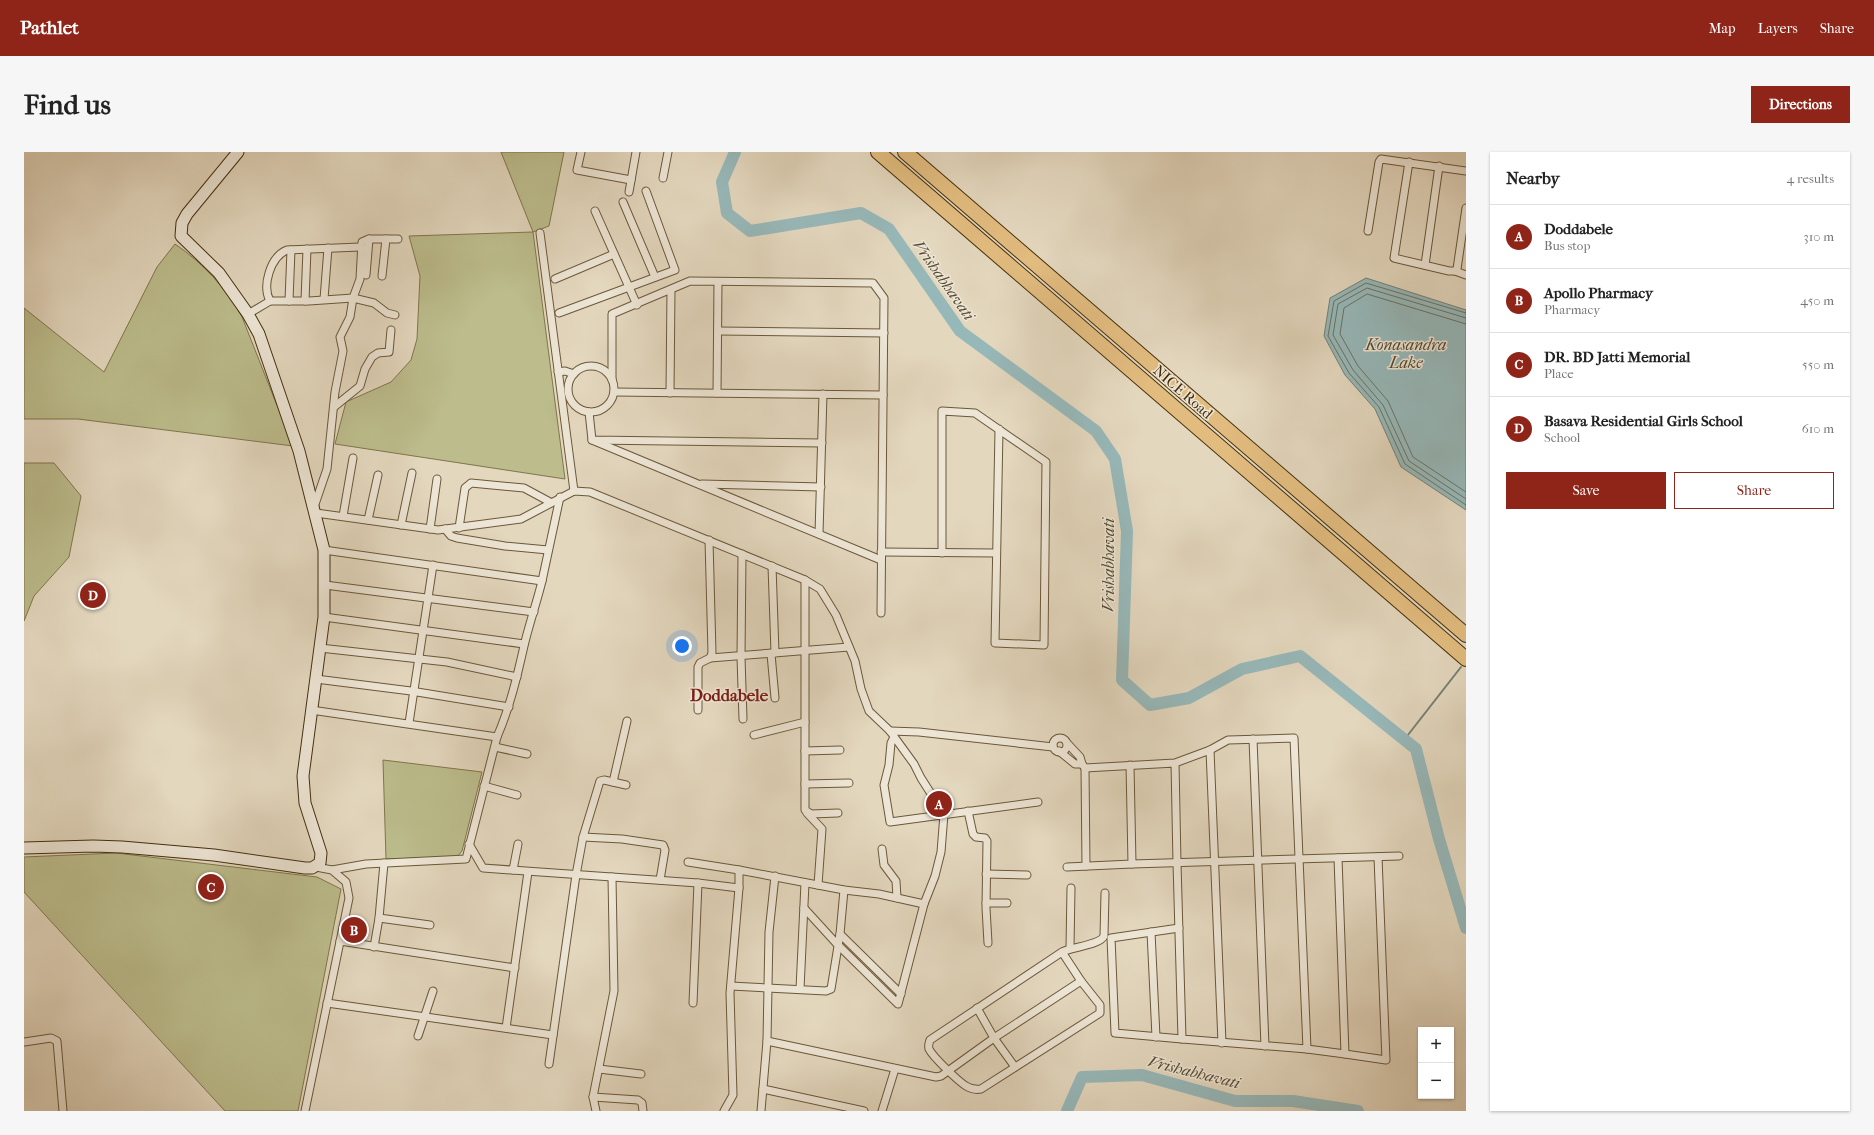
<!DOCTYPE html>
<html lang="en">
<head>
<meta charset="utf-8">
<style>
  body { margin:0; font-family:"IM FELL French Canon",serif; background:#f6f6f6; color:#222 }
  .controls { position:absolute; right:12px; bottom:12px; display:grid; overflow:hidden; border-radius:0px; box-shadow:0 1px 3px #0004 }
  .controls button { width:36px; height:36px; display:grid; place-items:center; padding:0; border:0; border-bottom:1px solid #e0e0e0; background:#fff; color:#222; font:20px sans-serif }
  .you { position:absolute; left:658px; top:494px; width:14px; height:14px; margin:-10px; border:3px solid #fff; border-radius:50%; background:#1a73e8; box-shadow:0 0 0 6px #1a73e833 }
  .badge { display:grid; place-items:center; width:26px; height:26px; border-radius:50%; background:#8f2418; color:#fff; font-size:13px; font-weight:700 }
  .pin { position:absolute; translate:-50% -50%; border:2px solid #fff; box-shadow:0 1px 4px #0006 }
  .list { margin:0; padding:0; list-style:none }
  h2 { display:flex; justify-content:space-between; align-items:center; height:52px; margin:0; padding:0 16px; font-size:17px }
  h2 small { font-size:13px; font-weight:400; color:#767676 }
  .list li { display:grid; grid-template-columns:26px 1fr auto; gap:12px; align-items:center; box-sizing:border-box; height:64px; padding:0 16px; border-top:1px solid #e0e0e0 }
  .list b { display:block; font-size:15px; white-space:nowrap }
  .list p { margin:0; font-size:13px; white-space:nowrap; color:#767676 }
  .list em { font-size:13px; font-style:normal; color:#767676 }
  .actions { display:flex; gap:8px; padding:12px 16px }
  .actions a { flex:1; padding:9px 0; border:1px solid #8f2418; border-radius:0px; text-align:center; font-size:14px; color:#8f2418 }
  .actions .main { background:#8f2418; color:#fff }
  .map { position:relative; flex:none; width:1442px; height:959px; overflow:hidden; border-radius:0px }
  header { display:flex; align-items:center; gap:24px; box-sizing:border-box; height:56px; padding:0 20px; background:#8f2418; color:#fff }
  header strong { font-size:19px }
  nav { display:flex; gap:22px; margin-inline-start:auto; font-size:14px }
  .intro { display:flex; align-items:center; justify-content:space-between; box-sizing:border-box; height:96px; padding:0 24px }
  h1 { margin:0; font-size:28px }
  .button { padding:10px 18px; border-radius:0px; background:#8f2418; color:#fff; font-size:14px; font-weight:700 }
  main { display:flex; gap:24px; padding:0 24px }
  aside { flex:1; background:#fff; border-radius:0px; box-shadow:0 1px 3px #0004 }
  .map>svg:first-child { display:block }
  .green { fill:#bcbc8c; stroke:#80754c }
  .water { fill:#97b8b9; stroke:#758174 }
  .lines { fill:none; stroke-linecap:round; stroke-linejoin:round }
  .shore { stroke:#6d7362; stroke-width:1 }
  .stream { stroke:#758174; stroke-width:2 }
  .river { stroke:#97b8b9; stroke-width:12 }
  .street-casing { stroke:#6b5838; stroke-width:9 }
  .secondary-casing { stroke:#432e0c; stroke-width:13 }
  .highway-casing { stroke:#432e0c; stroke-width:16 }
  .street { stroke:#ede5d5; stroke-width:7 }
  .secondary { stroke:#ede5d5; stroke-width:11 }
  .highway { stroke:#e2bc7f; stroke-width:14 }
  .labels { text-anchor:middle; dominant-baseline:central; stroke-width:3; stroke-linejoin:round; paint-order:stroke }
  .street-label { font-size:15px; fill:#432e0c; stroke:#ede5d5 }
  .water-label { font-size:16px; font-style:italic; fill:#544a2f; stroke:#ede5d5 }
  .quarter-label { font-size:17px; font-weight:bold; fill:#7a1f14; stroke:#ede5d5 }
</style>
</head>
<body>
<header>
<strong>Pathlet</strong>
<nav><a>Map</a><a>Layers</a><a>Share</a></nav>
</header>
<div class="intro"><h1>Find us</h1><a class="button">Directions</a></div>
<main>
<div class="map">
<svg width="1442" height="959" viewBox="0 0 1442 959">
  <rect width="100%" height="100%" fill="#e3d7be"/>
  <filter id="stains"><feTurbulence type="fractalNoise" baseFrequency=".005" numOctaves="4"/><feColorMatrix values="0 0 0 0 .2 0 0 0 0 .09 0 0 0 0 .02 0 0 0 .5 -.17"/></filter>
  <radialGradient id="worn" r=".72"><stop offset=".6" stop-color="#630" stop-opacity="0"/><stop offset="1" stop-color="#630" stop-opacity=".3"/></radialGradient>
  <!-- green -->
  <g class="green">
    <path d="M 477,0 L 540,0 L 525,74 L 509,80 L 541,327 L 311,292 L 322,250 L 367,230 L 387,208 L 393,187 L 396,124 L 385,84 L 509,80 Z"/>
    <path d="M 151,92 C 179,111 201,135 218,165 L 269,294 L 54,267 L 0,267 L 0,156 L 80,220 L 133,115 Z"/>
    <path d="M 0,311 L 30,311 L 57,344 L 45,405 L 10,444 L 0,469 Z"/>
    <path d="M 359,608 L 458,620 L 438,699 L 433,705 L 362,707 Z"/>
    <path d="M 92,701 L 293,725 L 317,737 L 274,959 L 201,959 L 0,740 L 0,705 Z"/>
  </g>
  <!-- water -->
  <path class="water" d="M 1342,126 L 1442,158 L 1442,358 L 1377,315 L 1351,257 L 1321,223 L 1300,184 L 1306,146 Z"/>
  <g class="lines">
    <!-- shore -->
    <g class="shore">
      <path d="M 1442,161 L 1342,131 L 1310,149 L 1304,184 L 1325,221 L 1355,255 L 1381,312 L 1442,353"/>
      <path d="M 1442,166 L 1343,136 L 1314,152 L 1309,183 L 1329,218 L 1359,253 L 1385,309 L 1442,347"/>
      <path d="M 1442,172 L 1343,142 L 1320,156 L 1316,182 L 1334,214 L 1364,249 L 1389,305 L 1442,340"/>
    </g>
    <!-- stream -->
    <path class="stream" d="M 1380,588 L 1437,515"/>
    <!-- river -->
    <g class="river">
      <path d="M 711,0 L 698,30 L 703,61 L 726,79 L 837,61 L 865,77 L 936,179 L 1072,279 L 1091,307 L 1103,379 L 1098,528 L 1126,553 L 1165,546 L 1218,517 L 1276,504 L 1392,597 L 1415,687 L 1442,776"/>
      <path d="M 1043,959 L 1058,925 L 1118,923 L 1211,949 L 1269,949 L 1334,959"/>
    </g>
    <defs>
      <g id="street">
        <path d="M 557,0 L 553,18 L 607,28"/>
        <path d="M 1385,10 L 1370,106 L 1425,119 L 1431,119 L 1433,117 L 1442,56"/>
        <path d="M 639,26 L 644,0"/>
        <path d="M 605,40 L 612,0"/>
        <path d="M 599,50 L 631,125"/>
        <path d="M 571,59 L 613,153"/>
        <path d="M 1344,79 L 1355,10 L 1357,7 L 1442,19"/>
        <path d="M 516,81 L 550,339"/>
        <path d="M 1401,113 L 1415,14"/>
        <path d="M 1431,119 L 1442,123"/>
        <path d="M 342,123 L 345,87"/>
        <path d="M 358,124 L 362,87"/>
        <path d="M 531,127 L 590,102"/>
        <path d="M 300,147 L 304,96"/>
        <path d="M 246,149 C 238,134 246,105 263,98 L 336,95"/>
        <path d="M 265,149 L 267,98"/>
        <path d="M 281,149 L 283,97"/>
        <path d="M 535,161 L 651,118 L 622,39"/>
        <path d="M 224,162 L 246,149 L 285,149 L 329,146 L 350,151 L 363,161 L 371,163"/>
        <path d="M 694,179 L 860,181"/>
        <circle cx="567" cy="237" r="23"/>
        <path d="M 534,220 L 541,219 L 550,222"/>
        <path d="M 588,228 L 588,162 L 666,129 L 849,131 L 860,146 L 857,461"/>
        <path d="M 590,240 L 859,243"/>
        <path d="M 646,241 L 647,138"/>
        <path d="M 693,241 L 694,130"/>
        <path d="M 310,255 L 336,234 L 341,217 L 348,205 L 354,201 L 365,200 L 367,178"/>
        <path d="M 565,260 L 568,288 L 798,291"/>
        <path d="M 568,288 L 857,408"/>
        <path d="M 678,332 L 797,335"/>
        <path d="M 290,355 L 303,317 L 311,240 L 319,199 L 316,185 L 326,165 L 329,146 L 336,127 L 338,90 L 345,87 L 374,87"/>
        <path d="M 292,361 L 414,378 L 497,367 L 550,339 L 566,340 L 781,428 L 796,437 L 812,463 L 831,509 L 837,537 L 845,559 L 866,579 L 890,612 L 897,626 L 920,662 L 917,700 L 911,724 L 900,752 L 874,852 L 812,791 L 780,756"/>
        <path d="M 319,364 L 329,306"/>
        <path d="M 344,368 L 354,323"/>
        <path d="M 377,373 L 388,321"/>
        <path d="M 435,376 L 441,336 L 447,331 L 500,336 L 526,350"/>
        <path d="M 406,377 L 413,327"/>
        <path d="M 421,377 L 427,384 L 433,386 L 481,394 L 524,398"/>
        <path d="M 795,382 L 799,242"/>
        <path d="M 300,398 L 518,429 L 536,345"/>
        <path d="M 857,400 L 972,401"/>
        <path d="M 918,401 L 918,259 L 951,261 L 1022,310 L 1020,493 L 971,491 L 975,277"/>
        <path d="M 718,402 L 717,505 L 719,567"/>
        <path d="M 748,414 L 751,501"/>
        <path d="M 781,428 L 781,658 L 787,662 L 814,661"/>
        <path d="M 301,433 L 510,460"/>
        <path d="M 300,465 L 500,492"/>
        <path d="M 296,496 L 423,510 L 493,525"/>
        <path d="M 747,502 L 751,546"/>
        <path d="M 686,506 L 825,495"/>
        <path d="M 292,527 L 387,539 L 485,555"/>
        <path d="M 287,558 L 473,585"/>
        <path d="M 674,558 L 674,515 L 676,511 L 686,506 L 688,501 L 685,388"/>
        <path d="M 385,571 L 409,413"/>
        <path d="M 866,579 L 895,580 L 1029,595"/>
        <path d="M 730,583 L 781,570"/>
        <path d="M 870,585 L 867,591 L 865,613 L 860,633 L 866,670 L 1014,650"/>
        <circle cx="1036" cy="593" r="7"/>
        <path d="M 1229,587 L 1241,894"/>
        <path d="M 471,595 L 503,602"/>
        <path d="M 1186,598 L 1198,891"/>
        <path d="M 781,599 L 816,598"/>
        <path d="M 1035,599 L 1051,612 L 1058,612 L 1056,605 L 1043,591"/>
        <path d="M 1058,612 L 1061,616 L 1151,611 L 1186,598 L 1204,588 L 1270,586 L 1283,897 L 1158,887 L 1153,711 L 1151,611"/>
        <path d="M 1106,613 L 1108,712 L 1375,704"/>
        <path d="M 1061,616 L 1062,714"/>
        <path d="M 589,630 L 603,569"/>
        <path d="M 781,632 L 825,631"/>
        <path d="M 460,634 L 493,643"/>
        <path d="M 944,659 L 949,682 L 952,685 L 961,686 L 963,689 L 962,756 L 964,791"/>
        <path d="M 783,661 L 798,677 L 794,733"/>
        <path d="M 559,685 L 598,687 L 639,693 L 641,698 L 636,728"/>
        <path d="M 445,692 L 459,716 L 674,731 L 715,736 L 715,718 L 820,738 L 855,742 L 900,752"/>
        <path d="M 858,697 L 860,713 L 872,729 L 873,746"/>
        <path d="M 664,710 L 715,718"/>
        <path d="M 1043,715 L 1108,712"/>
        <path d="M 308,718 L 342,712 L 442,707 L 473,585 C 486,555 493,525 500,494 C 505,472 513,450 518,429"/>
        <path d="M 489,718 L 494,692"/>
        <path d="M 962,722 L 1003,723"/>
        <path d="M 962,751 L 983,751"/>
        <path d="M 355,766 L 406,773"/>
        <path d="M 1155,776 L 1087,786 L 1091,881 L 1158,887"/>
        <path d="M 1127,780 L 1132,885"/>
        <path d="M 816,782 L 877,842"/>
        <path d="M 316,789 L 491,816"/>
        <path d="M 350,795 L 355,766 L 360,711"/>
        <path d="M 1046,796 L 1047,736"/>
        <path d="M 1038,800 L 1057,829 L 1076,853 L 1076,861 L 957,937 C 952,938 947,937 942,934 C 934,929 909,905 905,897 C 904,893 905,891 906,888 L 1038,800 C 1048,795 1076,793 1080,784 L 1081,741"/>
        <path d="M 707,834 L 802,839 L 807,837 L 816,782 L 820,738"/>
        <path d="M 776,837 L 781,731"/>
        <path d="M 303,851 L 529,883"/>
        <path d="M 669,851 L 674,731"/>
        <path d="M 953,856 L 970,886 L 991,915"/>
        <path d="M 482,876 L 504,720"/>
        <path d="M 394,884 L 409,839"/>
        <path d="M 743,889 L 912,925 L 917,924 L 970,886 L 1057,829"/>
        <path d="M 0,890 L 27,886 L 33,889 L 39,959"/>
        <path d="M 1283,897 L 1321,902 L 1314,706"/>
        <path d="M 1321,902 L 1362,908 L 1354,705"/>
        <path d="M 525,912 L 552,723 L 559,685 L 576,629 L 580,628 L 602,633"/>
        <path d="M 575,917 L 617,922"/>
        <path d="M 739,937 L 840,959"/>
        <path d="M 569,945 L 614,948 L 618,951 L 619,959"/>
        <path d="M 281,959 L 325,746 L 322,730 L 308,718 L 292,715"/>
        <path d="M 572,959 L 569,945 L 590,839 L 588,725"/>
        <path d="M 700,959 L 709,943 L 706,841 L 715,736"/>
        <path d="M 737,959 L 743,889 L 745,780 L 751,724"/>
        <path d="M 858,959 L 871,917"/>
      </g>
      <path id="secondary" d="M 0,696 L 69,694 L 98,695 L 190,703 L 281,716 L 288,716 L 296,711 L 297,701 L 281,651 L 279,624 L 300,465 L 300,398 L 275,299 L 235,182 L 224,162 L 195,121 L 157,84 L 158,71 L 163,62 L 214,0"/>
      <g id="highway">
        <path d="M 854,0 L 1442,507"/>
        <path d="M 881,0 L 1442,483"/>
      </g>
    </defs>
    <!-- street casing -->
    <use href="#street" class="street-casing"/>
    <!-- secondary casing -->
    <use href="#secondary" class="secondary-casing"/>
    <!-- highway casing -->
    <use href="#highway" class="highway-casing"/>
    <!-- street -->
    <use href="#street" class="street"/>
    <!-- secondary -->
    <use href="#secondary" class="secondary"/>
    <!-- highway -->
    <use href="#highway" class="highway"/>
  </g>
  <g class="labels">
    <!-- street labels -->
    <g class="street-label">
      <text transform="translate(1159 240) rotate(41)">NICE Road</text>
    </g>
    <!-- water labels -->
    <g class="water-label">
      <text transform="translate(920 128) rotate(55)">Vrishabhavati</text>
      <text x="1382" y="192">Konasandra<tspan x="1382" dy="18">Lake</tspan></text>
      <text transform="translate(1084 413) rotate(-90)">Vrishabhavati</text>
      <text transform="translate(1170 920) rotate(14)">Vrishabhavati</text>
    </g>
    <!-- quarter labels -->
    <g class="quarter-label">
      <text x="705" y="543">Doddabele</text>
    </g>
  </g>
  <rect width="100%" height="100%" filter="url(#stains)"/>
  <rect width="100%" height="100%" fill="url(#worn)"/>
</svg>
<div class="controls">
<button>+</button>
<button>−</button>
</div>
<div class="you"></div>
<div class="pin badge" style="left:915px;top:652px">A</div>
<div class="pin badge" style="left:330px;top:778px">B</div>
<div class="pin badge" style="left:187px;top:735px">C</div>
<div class="pin badge" style="left:69px;top:443px">D</div>
</div>
<aside>
<h2>Nearby<small>4 results</small></h2>
<ul class="list">
<li><span class="badge">A</span><div><b>Doddabele</b><p>Bus stop</p></div><em>310 m</em></li>
<li><span class="badge">B</span><div><b>Apollo Pharmacy</b><p>Pharmacy</p></div><em>450 m</em></li>
<li><span class="badge">C</span><div><b>DR. BD Jatti Memorial</b><p>Place</p></div><em>550 m</em></li>
<li><span class="badge">D</span><div><b>Basava Residential Girls School</b><p>School</p></div><em>610 m</em></li>
</ul>
<div class="actions"><a class="main">Save</a><a>Share</a></div>
</aside>
</main>
</body>
</html>
